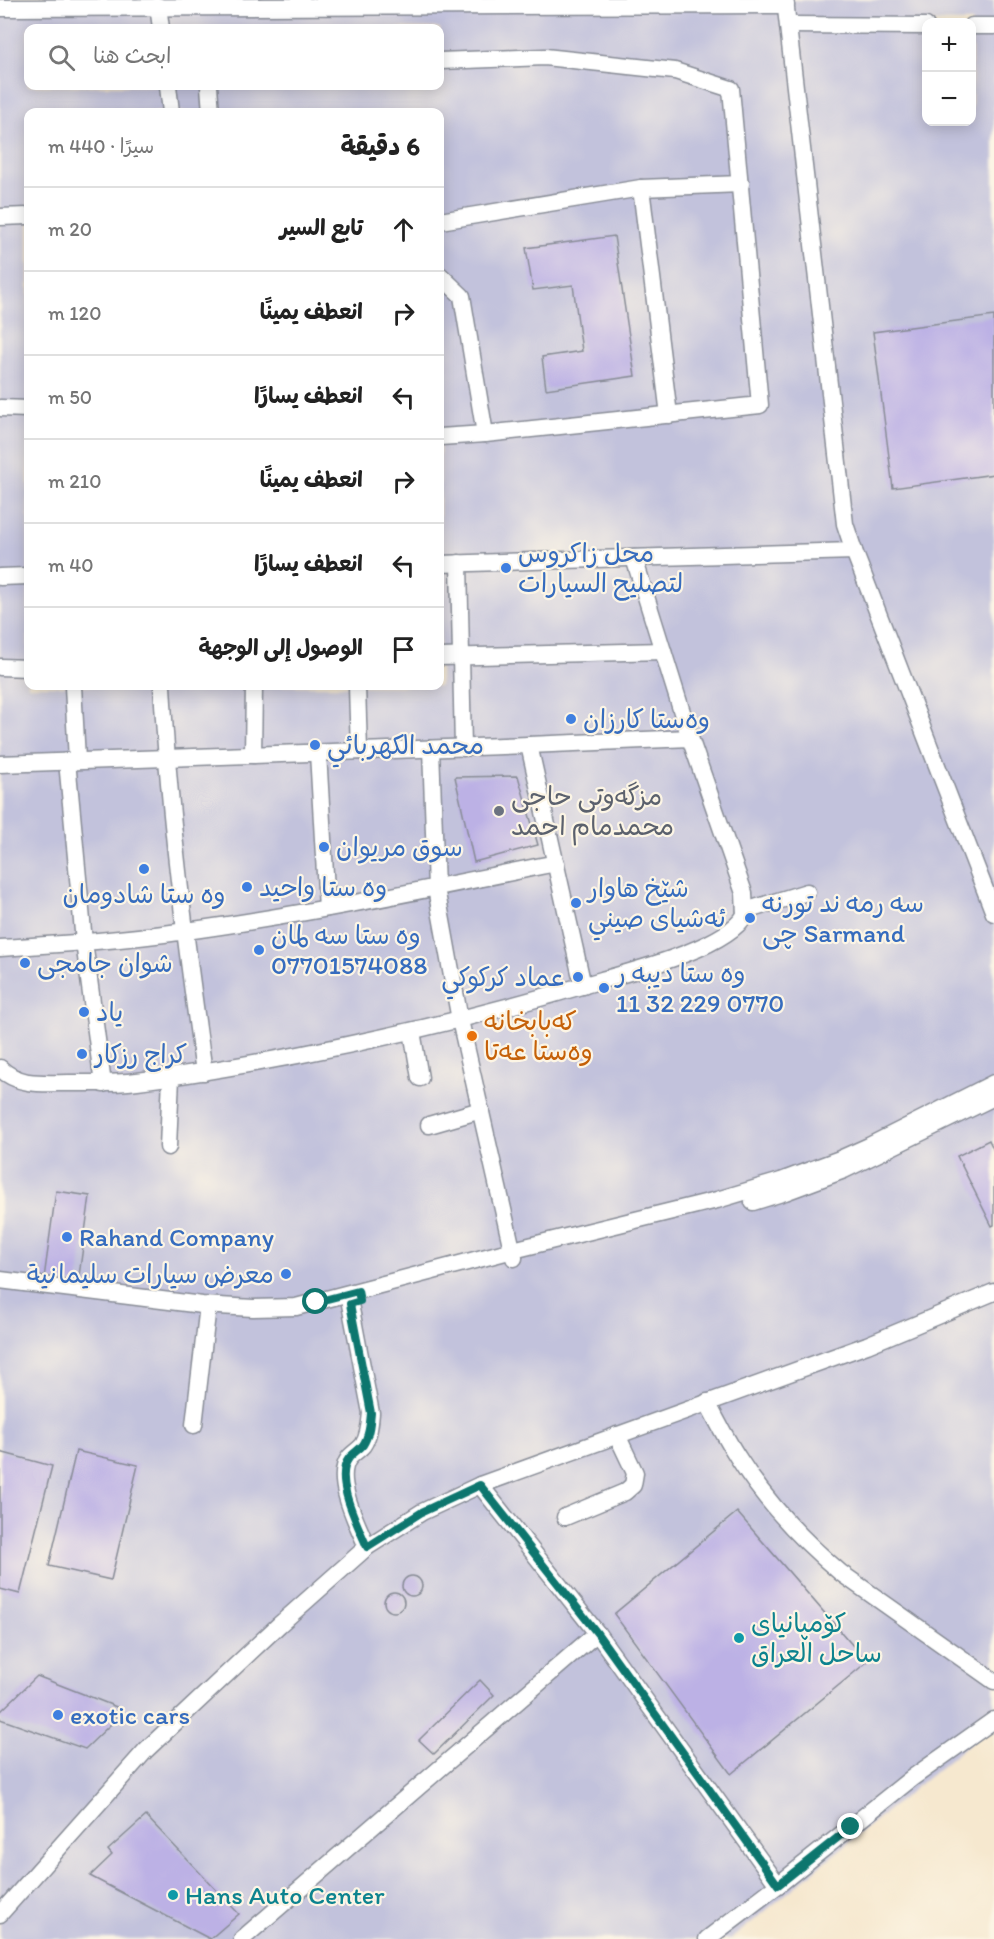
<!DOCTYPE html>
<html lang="ar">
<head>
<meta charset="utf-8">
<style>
  body { margin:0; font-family:Itim,"Playpen Sans Arabic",sans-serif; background:#f6f6f6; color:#222; direction:rtl }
  .controls { position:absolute; right:18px; top:18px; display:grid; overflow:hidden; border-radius:12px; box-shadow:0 3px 15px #0003 }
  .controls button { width:54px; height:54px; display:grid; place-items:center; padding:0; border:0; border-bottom:2px solid #e0e0e0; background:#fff; color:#222; font:30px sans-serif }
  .stop { position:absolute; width:18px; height:18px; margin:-14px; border:4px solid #0f766e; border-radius:50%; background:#fff }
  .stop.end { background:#0f766e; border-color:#fff; box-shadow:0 2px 6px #0008 }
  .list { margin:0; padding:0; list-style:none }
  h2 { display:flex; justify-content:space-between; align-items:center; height:78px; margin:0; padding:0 24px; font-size:26px }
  h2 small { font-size:20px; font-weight:400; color:#767676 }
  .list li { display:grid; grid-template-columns:39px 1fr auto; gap:18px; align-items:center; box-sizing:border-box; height:84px; padding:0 24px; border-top:2px solid #e0e0e0 }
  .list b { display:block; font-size:22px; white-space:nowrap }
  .list em { font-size:20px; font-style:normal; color:#767676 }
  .icon { flex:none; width:33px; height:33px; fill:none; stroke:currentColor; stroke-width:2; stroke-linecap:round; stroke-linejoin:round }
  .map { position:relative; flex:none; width:994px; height:1939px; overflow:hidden; direction:ltr }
  .search { position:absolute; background:#fff; box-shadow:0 3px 15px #0003; left:24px; top:24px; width:420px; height:66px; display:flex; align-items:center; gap:15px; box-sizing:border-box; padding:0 21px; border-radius:12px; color:#767676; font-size:22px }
  .panel { position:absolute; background:#fff; box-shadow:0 3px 15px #0003; left:24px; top:108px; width:420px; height:582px; border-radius:12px; direction:rtl }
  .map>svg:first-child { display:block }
  .industrial { fill:#c2c2dc; fill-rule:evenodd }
  .building { fill:#bcb1e5 }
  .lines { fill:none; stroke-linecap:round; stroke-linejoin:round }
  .minor-casing { stroke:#888c96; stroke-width:19 }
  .minor { stroke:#fff; stroke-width:16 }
  .route { stroke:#0f766e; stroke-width:8 }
  .shop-dot { fill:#3f7fe0; stroke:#fcf5e5; stroke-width:2 }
  .worship-dot { fill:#6b7280; stroke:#fcf5e5; stroke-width:2 }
  .food-dot { fill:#e8710a; stroke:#fcf5e5; stroke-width:2 }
  .culture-dot { fill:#0f9aa8; stroke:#fcf5e5; stroke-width:2 }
  .labels { text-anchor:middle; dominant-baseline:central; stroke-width:4.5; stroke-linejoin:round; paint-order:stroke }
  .shop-label { font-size:26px; fill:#366cbe; stroke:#fcf5e5; text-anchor:start }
  .worship-label { font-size:26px; fill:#5b616d; stroke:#fcf5e5; text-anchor:start }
  .food-label { font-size:26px; fill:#c56008; stroke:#fcf5e5; text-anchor:start }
  .culture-label { font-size:26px; fill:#0d838f; stroke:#fcf5e5; text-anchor:start }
</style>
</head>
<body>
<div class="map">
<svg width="994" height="1939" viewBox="0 0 994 1939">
  <rect width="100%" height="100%" fill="#fcf5e5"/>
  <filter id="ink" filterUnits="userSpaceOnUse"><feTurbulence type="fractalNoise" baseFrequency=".0167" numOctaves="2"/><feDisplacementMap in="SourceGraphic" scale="12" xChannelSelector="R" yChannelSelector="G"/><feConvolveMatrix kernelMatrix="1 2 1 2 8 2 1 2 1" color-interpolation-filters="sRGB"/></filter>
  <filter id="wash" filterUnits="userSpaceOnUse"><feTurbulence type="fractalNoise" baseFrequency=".008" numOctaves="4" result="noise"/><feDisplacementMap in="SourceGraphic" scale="24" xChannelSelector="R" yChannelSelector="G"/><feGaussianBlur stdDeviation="1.35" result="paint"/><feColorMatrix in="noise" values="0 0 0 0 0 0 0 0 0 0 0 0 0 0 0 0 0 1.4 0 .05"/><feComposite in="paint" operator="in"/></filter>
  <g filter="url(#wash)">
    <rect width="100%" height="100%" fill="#f6e8cf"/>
    <!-- industrial -->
    <path class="industrial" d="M 0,0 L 994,0 L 994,1723 L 731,1939 L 0,1939 ZM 926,22 L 972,22 L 972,122 L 926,122 ZM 28,28 L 440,28 L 440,86 L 28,86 ZM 28,112 L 440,112 L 440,686 L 28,686 Z"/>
    <g id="blocks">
      <!-- building -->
      <g class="building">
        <path d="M 614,236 L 635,376 L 546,389 L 542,357 L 582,351 L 573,285 L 533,290 L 526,248 Z"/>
        <path d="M 994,316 L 994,474 L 893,488 L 873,332 Z"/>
        <path d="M 518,776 L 538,845 L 474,862 L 455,777 Z"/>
        <path d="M 989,1140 L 994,1151 L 994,1225 L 992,1226 L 957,1156 Z"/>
        <path d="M 56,1191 L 90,1196 L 78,1283 L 44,1278 Z"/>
        <path d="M 76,1451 L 138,1465 L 111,1580 L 49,1566 Z"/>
        <path d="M 0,1452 L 52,1466 L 20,1594 L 0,1589 Z"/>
        <path d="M 737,1512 L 867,1662 L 731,1774 L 614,1614 Z"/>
        <circle cx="412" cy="1586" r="10"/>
        <circle cx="394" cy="1602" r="10"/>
        <path d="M 37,1676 L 119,1708 L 112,1723 L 85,1749 L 0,1719 L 0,1712 Z"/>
        <path d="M 480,1680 L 494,1695 L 434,1754 L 419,1740 Z"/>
        <path d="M 146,1816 L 239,1914 L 210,1939 L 90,1876 L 112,1855 L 108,1850 Z"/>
      </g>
    </g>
  </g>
  <g filter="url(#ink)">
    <use href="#blocks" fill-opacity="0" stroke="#888c96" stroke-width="1.5"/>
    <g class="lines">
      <defs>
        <g id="minor">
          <path d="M 785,0 L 845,524 L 854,551 L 994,913"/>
          <path d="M 158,6 L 161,28"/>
          <path d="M 0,8 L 786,5"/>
          <path d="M 789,25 L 926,26"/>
          <path d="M 972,26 L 994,26"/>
          <path d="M 440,61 L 545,57 L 675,71 L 731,89 L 760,405 L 485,434 L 440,437"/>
          <path d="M 168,86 L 171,112"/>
          <path d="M 209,86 L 211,112"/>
          <path d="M 641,188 L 669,415"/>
          <path d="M 0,217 L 28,216"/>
          <path d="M 440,221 L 641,188 L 741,184"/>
          <path d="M 440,275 L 462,296 L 485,434"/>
          <path d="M 0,408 L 28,409"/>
          <path d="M 459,563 L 463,748"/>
          <path d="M 440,564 L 854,551"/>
          <path d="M 0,577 L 28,576"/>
          <path d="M 440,657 L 663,651"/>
          <path d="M 0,667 L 28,668"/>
          <path d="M 73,686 L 77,760"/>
          <path d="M 162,686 C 169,815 186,944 204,1072"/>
          <path d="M 357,686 L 359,751"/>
          <path d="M 529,745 L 583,986"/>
          <path d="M 431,749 L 436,888 L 460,1020 L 514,1258"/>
          <path d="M 318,753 L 327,908"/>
          <path d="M 253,755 L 254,686"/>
          <path d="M 67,761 L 84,942 L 103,1084"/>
          <path d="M 0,764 L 529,745 L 690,738"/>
          <path d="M 745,911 L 807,892"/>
          <path d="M 0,948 C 62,944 124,940 186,931 C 310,914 433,888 556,863"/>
          <path d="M 412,1031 L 420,1078"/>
          <path d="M 0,1068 C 8,1076 17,1080 28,1082 C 41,1084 55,1083 69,1083 C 91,1083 114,1084 137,1081 C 191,1075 245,1065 298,1055 C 401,1035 502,1010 602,980 C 637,970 727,947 745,915 L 744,893 L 690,738 L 634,558"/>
          <path d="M 429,1125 L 481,1110"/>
          <path d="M 168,1147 L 171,1077"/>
          <path d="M 753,1202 L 785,1192 L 844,1170 L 994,1097"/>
          <path d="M 0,1280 L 202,1305 L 253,1308 L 296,1307 L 513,1250 L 717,1200 L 781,1181 L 840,1159 L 869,1146 L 994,1083"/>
          <path d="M 350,1304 L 371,1413 C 370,1424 369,1436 363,1445 C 359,1450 353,1453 349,1458 C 333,1479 358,1525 367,1547"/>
          <path d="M 707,1402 C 717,1421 727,1441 739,1459 C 766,1502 803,1541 841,1573 L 994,1681"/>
          <path d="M 194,1425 L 207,1314"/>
          <path d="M 480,1485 L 597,1633 L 778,1885"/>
          <path d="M 565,1517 L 625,1492 L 633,1485 L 635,1473 L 617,1435"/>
          <path d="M 0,1914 L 146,1750 L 279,1625 L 367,1547 L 422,1512 L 480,1485 L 867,1345 L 994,1292"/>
          <path d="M 242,1939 L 597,1633"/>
          <path d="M 707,1939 L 778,1885 L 912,1778 L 994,1720"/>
        </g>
      </defs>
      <!-- minor casing -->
      <use href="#minor" class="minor-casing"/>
      <!-- minor -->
      <use href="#minor" class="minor"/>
    </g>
  </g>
  <g class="lines" filter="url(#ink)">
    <!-- route -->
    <path class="route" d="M 316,1302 L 358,1291 L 360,1301 L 350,1304 L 371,1413 C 370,1424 369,1436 363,1445 C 359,1450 353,1453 349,1458 C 333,1479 358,1525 367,1547 L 422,1512 L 480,1485 L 597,1633 L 778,1885 L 851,1827"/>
  </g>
  <!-- markers -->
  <g class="shop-dot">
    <circle cx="506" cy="568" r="6"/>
    <circle cx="571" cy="719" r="6"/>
    <circle cx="315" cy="745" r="6"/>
    <circle cx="324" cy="847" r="6"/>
    <circle cx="144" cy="869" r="6"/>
    <circle cx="247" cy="887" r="6"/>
    <circle cx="576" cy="903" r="6"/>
    <circle cx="750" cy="918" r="6"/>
    <circle cx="259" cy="950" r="6"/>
    <circle cx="25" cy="963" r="6"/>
    <circle cx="578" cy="977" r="6"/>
    <circle cx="604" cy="988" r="6"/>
    <circle cx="84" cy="1012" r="6"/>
    <circle cx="82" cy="1054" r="6"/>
    <circle cx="67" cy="1237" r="6"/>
    <circle cx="286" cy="1274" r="6"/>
    <circle cx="58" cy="1715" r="6"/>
  </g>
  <circle class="worship-dot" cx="499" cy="811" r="6"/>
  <circle class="food-dot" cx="472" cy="1036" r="6"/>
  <g class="culture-dot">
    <circle cx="739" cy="1638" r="6"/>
    <circle cx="173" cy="1895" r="6"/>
  </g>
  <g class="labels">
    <!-- shop labels -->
    <g class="shop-label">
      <text x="518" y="553">محل زاكروس<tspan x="518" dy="30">لتصليح السيارات</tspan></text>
      <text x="583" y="719">وەستا کارزان</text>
      <text x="327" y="745">محمد الكهربائي</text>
      <text x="336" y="847">سوق مریوان</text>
      <text x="259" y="887">وه ستا واحید</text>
      <text x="588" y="888">شێخ هاوار<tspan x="588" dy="30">ئەشیای صيني</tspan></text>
      <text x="144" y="894" text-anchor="middle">وه ستا شادومان</text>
      <text x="762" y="903">سه رمه ند تورنه<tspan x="762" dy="30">چی Sarmand</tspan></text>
      <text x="271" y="935">وه ستا سه لمان<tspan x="271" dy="30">07701574088</tspan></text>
      <text x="37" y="963">شوان جامجی</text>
      <text x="616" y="973">وه ستا دیبه ر<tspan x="616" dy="30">11 32 229 0770</tspan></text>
      <text x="566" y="977" text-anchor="end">عماد كركوكي</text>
      <text x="96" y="1012">ياد</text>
      <text x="94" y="1054">كراج رزكار</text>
      <text x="79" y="1237">Rahand Company</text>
      <text x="274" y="1274" text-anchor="end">معرض سيارات سليمانية</text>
      <text x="70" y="1715">exotic cars</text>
    </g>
    <!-- worship labels -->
    <g class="worship-label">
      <text x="511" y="796">مزگەوتی حاجی<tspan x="511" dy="30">محمدمام احمد</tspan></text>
    </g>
    <!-- food labels -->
    <g class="food-label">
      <text x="484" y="1021">کەبابخانە<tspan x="484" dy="30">وەستا عەتا</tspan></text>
    </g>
    <!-- culture labels -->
    <g class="culture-label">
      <text x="751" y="1623">کۆمپانیای<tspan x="751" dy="30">ساحل العراق</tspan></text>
      <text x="185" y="1895">Hans Auto Center</text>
    </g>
  </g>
</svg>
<div class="controls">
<button>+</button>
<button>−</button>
</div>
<div class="stop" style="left:316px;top:1302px"></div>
<div class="stop end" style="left:851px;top:1827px"></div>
<div class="search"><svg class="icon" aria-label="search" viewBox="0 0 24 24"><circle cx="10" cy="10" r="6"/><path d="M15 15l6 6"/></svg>ابحث هنا</div>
<section class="panel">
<h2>6 دقيقة<small>سيرًا · 440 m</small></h2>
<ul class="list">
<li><svg class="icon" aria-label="ahead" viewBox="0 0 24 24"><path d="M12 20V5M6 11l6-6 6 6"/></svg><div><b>تابع السير</b></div><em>20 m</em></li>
<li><svg class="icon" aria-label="right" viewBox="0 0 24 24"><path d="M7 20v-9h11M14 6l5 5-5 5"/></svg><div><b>انعطف يمينًا</b></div><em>120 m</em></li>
<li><svg class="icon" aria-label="left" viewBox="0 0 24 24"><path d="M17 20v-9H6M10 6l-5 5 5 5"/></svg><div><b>انعطف يسارًا</b></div><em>50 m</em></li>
<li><svg class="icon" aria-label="right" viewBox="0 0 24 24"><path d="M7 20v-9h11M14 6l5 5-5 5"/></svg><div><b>انعطف يمينًا</b></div><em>210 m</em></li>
<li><svg class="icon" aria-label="left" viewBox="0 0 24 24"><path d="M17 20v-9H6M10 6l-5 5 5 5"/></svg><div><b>انعطف يسارًا</b></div><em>40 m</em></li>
<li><svg class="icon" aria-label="arrive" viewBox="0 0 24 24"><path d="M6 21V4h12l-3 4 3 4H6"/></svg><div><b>الوصول إلى الوجهة</b></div></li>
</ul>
</section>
</div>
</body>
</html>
